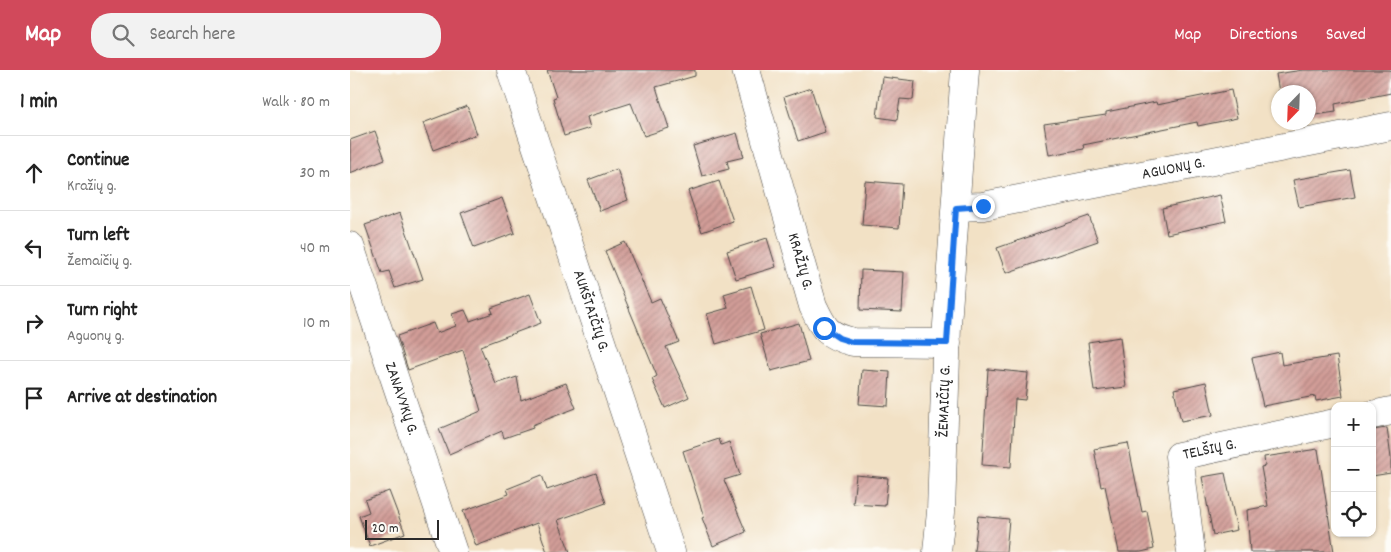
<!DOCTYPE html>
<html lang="en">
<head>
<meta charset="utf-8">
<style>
  body { margin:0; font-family:Dekko,sans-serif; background:#f2f2f2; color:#222 }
  .controls { position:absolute; right:15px; bottom:15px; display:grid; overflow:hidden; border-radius:10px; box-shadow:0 1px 4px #0004 }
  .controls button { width:45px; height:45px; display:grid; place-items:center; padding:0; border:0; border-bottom:1px solid #e0e0e0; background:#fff; color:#222; font:25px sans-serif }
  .compass { position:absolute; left:921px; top:15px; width:45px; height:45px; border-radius:50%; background:#fff; box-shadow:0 1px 4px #0004; rotate:203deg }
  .scale { position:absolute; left:15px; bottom:12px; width:74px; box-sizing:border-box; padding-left:5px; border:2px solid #2b2b2b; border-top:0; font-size:14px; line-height:18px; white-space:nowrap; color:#2b2b2b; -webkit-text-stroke:4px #fdfcf7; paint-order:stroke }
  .stop { position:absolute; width:15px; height:15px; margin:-11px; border:4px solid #1a73e8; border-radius:50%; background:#fff }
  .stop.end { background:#1a73e8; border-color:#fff; box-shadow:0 1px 5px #0008 }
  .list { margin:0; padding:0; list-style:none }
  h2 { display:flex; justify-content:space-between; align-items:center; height:65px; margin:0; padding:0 20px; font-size:21px }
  h2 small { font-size:16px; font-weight:400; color:#767676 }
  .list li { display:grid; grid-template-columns:32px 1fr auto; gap:15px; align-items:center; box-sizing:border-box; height:75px; padding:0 20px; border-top:1px solid #e0e0e0 }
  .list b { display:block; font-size:19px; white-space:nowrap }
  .list p { margin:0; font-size:16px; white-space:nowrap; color:#767676 }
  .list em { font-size:16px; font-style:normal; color:#767676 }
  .icon { flex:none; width:28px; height:28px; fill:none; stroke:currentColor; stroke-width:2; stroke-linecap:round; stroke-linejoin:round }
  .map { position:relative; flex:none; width:1041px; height:482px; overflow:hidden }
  header { display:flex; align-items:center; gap:30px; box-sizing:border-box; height:70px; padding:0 25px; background:#d1495b; color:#fff }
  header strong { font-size:24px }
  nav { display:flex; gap:28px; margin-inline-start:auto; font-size:18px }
  .search { width:350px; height:45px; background:#f2f2f2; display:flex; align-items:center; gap:12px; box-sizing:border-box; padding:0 18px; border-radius:20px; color:#767676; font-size:19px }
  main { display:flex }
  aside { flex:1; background:#fff }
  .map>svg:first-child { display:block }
  .building { fill:url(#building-hatch) }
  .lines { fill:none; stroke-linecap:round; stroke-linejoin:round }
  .street-casing { stroke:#494642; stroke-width:29 }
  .street { stroke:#fff; stroke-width:28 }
  .route { stroke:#1a73e8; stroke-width:6 }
  .labels { text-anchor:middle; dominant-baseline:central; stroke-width:4; stroke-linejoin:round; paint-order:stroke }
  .street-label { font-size:16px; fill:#2b2b2b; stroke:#fdfcf7 }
</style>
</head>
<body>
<header>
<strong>Map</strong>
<div class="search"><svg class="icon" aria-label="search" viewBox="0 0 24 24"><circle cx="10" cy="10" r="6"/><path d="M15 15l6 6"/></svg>Search here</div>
<nav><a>Map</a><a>Directions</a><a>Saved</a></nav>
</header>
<main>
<aside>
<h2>1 min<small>Walk · 80 m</small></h2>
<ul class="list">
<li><svg class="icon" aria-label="ahead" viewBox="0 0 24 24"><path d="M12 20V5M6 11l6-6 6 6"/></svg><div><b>Continue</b><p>Kražių g.</p></div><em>30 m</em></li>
<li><svg class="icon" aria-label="left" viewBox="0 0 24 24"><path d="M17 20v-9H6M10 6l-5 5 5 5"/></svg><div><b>Turn left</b><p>Žemaičių g.</p></div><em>40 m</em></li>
<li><svg class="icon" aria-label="right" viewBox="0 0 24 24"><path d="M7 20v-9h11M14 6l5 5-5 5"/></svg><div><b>Turn right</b><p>Aguonų g.</p></div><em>10 m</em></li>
<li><svg class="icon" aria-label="arrive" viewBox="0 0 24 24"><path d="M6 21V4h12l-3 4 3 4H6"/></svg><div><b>Arrive at destination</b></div></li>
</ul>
</aside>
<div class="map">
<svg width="1041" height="482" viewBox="0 0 1041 482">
  <defs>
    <pattern id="building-hatch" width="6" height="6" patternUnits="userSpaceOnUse" patternTransform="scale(1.25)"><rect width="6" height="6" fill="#d29d98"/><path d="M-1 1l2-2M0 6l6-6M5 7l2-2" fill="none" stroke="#ab807c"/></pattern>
  </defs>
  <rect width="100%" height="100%" fill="#fdfcf7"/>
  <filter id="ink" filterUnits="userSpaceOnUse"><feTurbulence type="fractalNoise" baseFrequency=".02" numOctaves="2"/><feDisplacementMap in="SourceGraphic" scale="10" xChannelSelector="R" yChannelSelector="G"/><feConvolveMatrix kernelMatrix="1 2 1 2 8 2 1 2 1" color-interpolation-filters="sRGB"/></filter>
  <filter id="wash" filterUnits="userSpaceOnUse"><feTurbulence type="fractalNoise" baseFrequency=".0096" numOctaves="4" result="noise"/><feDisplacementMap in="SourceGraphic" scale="20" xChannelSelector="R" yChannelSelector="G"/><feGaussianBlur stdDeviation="1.12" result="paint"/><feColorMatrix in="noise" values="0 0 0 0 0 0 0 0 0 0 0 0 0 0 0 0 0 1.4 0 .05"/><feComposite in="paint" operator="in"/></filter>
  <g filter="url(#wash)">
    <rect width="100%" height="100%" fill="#f2e1c5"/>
    <g id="blocks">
      <!-- building -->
      <g class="building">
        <path d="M 197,0 L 345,0 L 345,6 L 306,17 L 319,58 L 294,66 L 281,33 L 237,47 L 240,58 L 214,66 L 203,28 L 206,27 Z"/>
        <path d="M 953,0 L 1041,0 L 1041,23 L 985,34 L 986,42 L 958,46 L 958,22 L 929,22 L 926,4 Z"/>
        <path d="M 532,7 L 565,11 L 563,30 L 550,29 L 547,50 L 527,47 Z"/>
        <path d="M 461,18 L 475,62 L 448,71 L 434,27 Z"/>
        <path d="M 881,20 L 887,48 L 848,56 L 847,52 L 733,75 L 734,79 L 699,85 L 694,54 L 756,45 L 756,42 L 806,32 L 807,35 Z"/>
        <path d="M 117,36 L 127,64 L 83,80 L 73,53 Z"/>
        <path d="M 25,61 L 35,89 L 0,103 L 0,70 Z"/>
        <path d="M 387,63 L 394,87 L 377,91 L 379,99 L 352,106 L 343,76 Z"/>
        <path d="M 267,99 L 278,130 L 250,141 L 238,110 Z"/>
        <path d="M 1000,100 L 1005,127 L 949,137 L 943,110 Z"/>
        <path d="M 369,111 L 383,151 L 352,162 L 338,121 Z"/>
        <path d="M 515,111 L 552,114 L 549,158 L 512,155 Z"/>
        <path d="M 870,125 L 876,151 L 817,164 L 812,138 Z"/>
        <path d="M 152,128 L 165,163 L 124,178 L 111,143 Z"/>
        <path d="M 50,143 L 73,209 L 45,218 L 39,201 L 32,203 L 15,155 Z"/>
        <path d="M 739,146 L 748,171 L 656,203 L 647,178 Z"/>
        <path d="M 417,168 L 426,197 L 386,209 L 377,181 Z"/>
        <path d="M 275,172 L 301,232 L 310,228 L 329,272 L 316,277 L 339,327 L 315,338 L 302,309 L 307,306 L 255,181 Z"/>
        <path d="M 511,200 L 554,202 L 552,242 L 510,240 Z"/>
        <path d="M 401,216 L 414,260 L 366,274 L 357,244 L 378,238 L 374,224 Z"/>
        <path d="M 180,224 L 191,253 L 130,276 L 146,314 L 167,307 L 171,330 L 216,313 L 226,338 L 182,355 L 183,358 L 154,368 L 152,361 L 99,384 L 89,359 L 131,341 L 113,280 L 58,300 L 47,266 L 83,253 L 87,263 L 106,256 L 102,244 L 115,240 L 120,251 L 143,243 L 141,238 Z"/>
        <path d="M 449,253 L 459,291 L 421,301 L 410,264 Z"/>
        <path d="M 770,267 L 776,317 L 744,321 L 738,272 Z"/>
        <path d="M 930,282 L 932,295 L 987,286 L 993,326 L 966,331 L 965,326 L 913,336 L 902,288 Z"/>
        <path d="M 638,299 L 678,303 L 675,330 L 665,329 L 661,397 L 632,395 Z"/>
        <path d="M 512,300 L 540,302 L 538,336 L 509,334 Z"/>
        <path d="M 856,312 L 863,345 L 831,351 L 824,319 Z"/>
        <path d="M 1037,358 L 1041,388 L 1041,403 L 1022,406 L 1022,360 Z"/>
        <path d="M 369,369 L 371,375 L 379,372 L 390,405 L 374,410 L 396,462 L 363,476 L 352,448 L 354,447 L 333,381 Z"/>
        <path d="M 778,373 L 792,442 L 797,441 L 804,479 L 791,482 L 769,482 L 755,416 L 751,417 L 744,379 Z"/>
        <path d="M 968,379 L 984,482 L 900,482 L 897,440 L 918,436 L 911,397 L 915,396 L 914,387 Z"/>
        <path d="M 246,403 L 256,433 L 208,450 L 220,482 L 197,482 L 187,453 L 126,476 L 113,441 L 159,424 L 157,419 L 192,405 L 197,420 Z"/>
        <path d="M 875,403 L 887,460 L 863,465 L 852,407 Z"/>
        <path d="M 506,405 L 538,408 L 535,436 L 503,434 Z"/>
        <path d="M 39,421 L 55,463 L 20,476 L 9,446 L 19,442 L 15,430 Z"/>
        <path d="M 628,446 L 659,449 L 656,482 L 624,481 Z"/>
      </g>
    </g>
  </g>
  <g filter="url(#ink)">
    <use href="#blocks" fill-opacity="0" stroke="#494642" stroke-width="1"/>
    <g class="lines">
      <defs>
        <g id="street">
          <path id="s1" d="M 161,0 L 321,482"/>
          <path id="s2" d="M 396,0 L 463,236 C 474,259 476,265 503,272 L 597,273"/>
          <path id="s3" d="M 606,137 L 633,136 L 1041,56"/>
          <path id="s4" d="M 0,176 L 103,482"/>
          <path d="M 1022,345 L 1041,341"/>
          <path id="s5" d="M 587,482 L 591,442 L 597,255 L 615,0"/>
          <path id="s6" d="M 841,482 L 829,386 L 985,353"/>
        </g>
      </defs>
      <!-- street casing -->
      <use href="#street" class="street-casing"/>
      <!-- street -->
      <use href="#street" class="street"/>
    </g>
  </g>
  <g class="lines" filter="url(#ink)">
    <!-- route -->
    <path class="route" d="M 474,258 L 489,268 L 502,272 L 597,273 L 606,138 L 633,136"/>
  </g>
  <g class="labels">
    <!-- street labels -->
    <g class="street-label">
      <text stroke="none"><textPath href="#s3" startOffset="221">AGUONŲ G.</textPath></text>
      <text stroke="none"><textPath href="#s2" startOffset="199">KRAŽIŲ G.</textPath></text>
      <text stroke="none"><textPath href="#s1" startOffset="254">AUKŠTAIČIŲ G.</textPath></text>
      <text stroke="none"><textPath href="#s4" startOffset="161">ZANAVYKŲ G.</textPath></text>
      <text stroke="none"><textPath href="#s5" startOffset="151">ŽEMAIČIŲ G.</textPath></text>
      <text stroke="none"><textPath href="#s6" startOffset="128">TELŠIŲ G.</textPath></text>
    </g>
  </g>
</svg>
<div class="controls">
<button>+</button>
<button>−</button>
<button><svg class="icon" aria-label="locate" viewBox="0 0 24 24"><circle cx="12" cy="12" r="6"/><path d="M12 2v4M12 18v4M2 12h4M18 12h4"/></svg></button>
</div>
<svg class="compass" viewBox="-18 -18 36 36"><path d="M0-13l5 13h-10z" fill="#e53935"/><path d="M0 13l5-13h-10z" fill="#767676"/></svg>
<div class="scale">20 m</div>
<div class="stop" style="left:474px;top:258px"></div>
<div class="stop end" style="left:633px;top:136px"></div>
</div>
</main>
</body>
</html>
